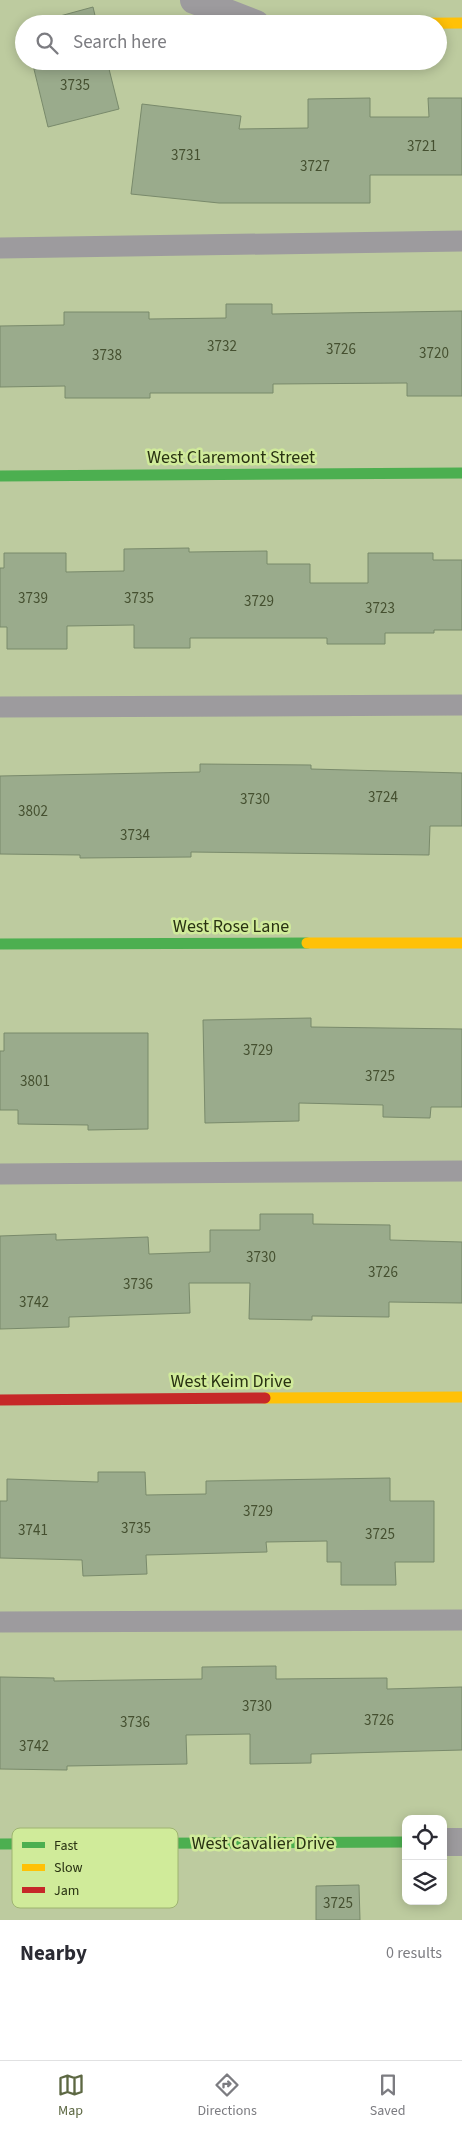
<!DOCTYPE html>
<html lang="en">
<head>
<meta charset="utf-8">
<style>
  body { margin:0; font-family:"Source Sans 3",sans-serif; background:#f7f7f7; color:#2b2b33 }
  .controls { position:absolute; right:15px; bottom:15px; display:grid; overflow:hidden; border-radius:10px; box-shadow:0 2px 12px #0003 }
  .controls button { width:45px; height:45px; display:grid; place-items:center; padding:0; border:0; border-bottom:1px solid #e1e1e2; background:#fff; color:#2b2b33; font:25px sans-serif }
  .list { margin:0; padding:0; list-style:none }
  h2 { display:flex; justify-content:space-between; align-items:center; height:65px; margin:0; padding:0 20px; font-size:21px }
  h2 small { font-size:16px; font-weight:400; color:#7c7c81 }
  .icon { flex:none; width:28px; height:28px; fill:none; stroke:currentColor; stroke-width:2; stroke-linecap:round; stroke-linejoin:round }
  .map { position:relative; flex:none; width:462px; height:1920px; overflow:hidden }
  .search { position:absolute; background:#fff; box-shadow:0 2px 12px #0003; left:15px; right:15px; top:15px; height:55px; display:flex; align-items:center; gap:12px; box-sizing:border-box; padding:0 18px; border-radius:28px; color:#7c7c81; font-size:19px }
  .sheet { height:140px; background:#fff }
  nav { display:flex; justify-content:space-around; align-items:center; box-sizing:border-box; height:70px; border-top:1px solid #e1e1e2; background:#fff; font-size:14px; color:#7c7c81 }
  nav a { display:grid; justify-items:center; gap:2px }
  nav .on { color:#5d6843 }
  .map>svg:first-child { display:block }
  .building { fill:#9aab8c; stroke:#798a6b }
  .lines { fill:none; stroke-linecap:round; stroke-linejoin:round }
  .lane { stroke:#9d9b9e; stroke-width:21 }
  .street { stroke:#9d9b9e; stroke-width:28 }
  .fast { stroke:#4caf50; stroke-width:11 }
  .slow { stroke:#ffc107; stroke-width:11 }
  .jam { stroke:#c62828; stroke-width:11 }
  .labels { text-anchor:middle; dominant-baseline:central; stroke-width:5; stroke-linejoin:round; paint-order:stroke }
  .number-label { font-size:15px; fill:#455030 }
  .street-label { font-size:18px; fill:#293212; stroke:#d0eb9a }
  .key { fill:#d0eb9a; stroke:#9eb471; stroke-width:1 }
  .key-label { font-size:14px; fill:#293212 }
</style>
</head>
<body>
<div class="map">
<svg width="462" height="1920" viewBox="0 0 462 1920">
  <rect width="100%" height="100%" fill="#bdcb9f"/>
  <!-- building -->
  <g class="building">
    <path d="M 93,7 L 97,24 L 28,24 L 60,16 Z"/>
    <path d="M 32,61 L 107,61 L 119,109 L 48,127 Z"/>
    <path d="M 370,98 L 370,117 L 429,117 L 428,98 L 462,98 L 462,175 L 370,175 L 370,203 L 219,203 L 131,194 L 142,104 L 241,116 L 239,129 L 308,128 L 308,99 Z"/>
    <path d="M 226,304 L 272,304 L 272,314 L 462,311 L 462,396 L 407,396 L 407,383 L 273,384 L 273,393 L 150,393 L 150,398 L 65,398 L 65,386 L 0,387 L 0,326 L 64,325 L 64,312 L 149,312 L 149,319 L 226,318 Z"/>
    <path d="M 189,548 L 189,552 L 267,551 L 267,564 L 310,564 L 310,583 L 368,583 L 368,553 L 433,553 L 433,560 L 462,560 L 462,630 L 434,630 L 434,633 L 385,633 L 385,644 L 327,644 L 327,638 L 190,638 L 190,648 L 134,648 L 134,625 L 67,626 L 67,649 L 7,649 L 7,627 L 0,627 L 0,568 L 4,568 L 4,553 L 66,553 L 66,572 L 124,571 L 124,549 Z"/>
    <path d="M 200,764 L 311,765 L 311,769 L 462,773 L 462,826 L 430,826 L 429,855 L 191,852 L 191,857 L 80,858 L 80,855 L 0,854 L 0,776 L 200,772 Z"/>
    <path d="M 311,1018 L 311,1027 L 462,1029 L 462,1107 L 431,1107 L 430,1118 L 383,1117 L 383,1105 L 299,1103 L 299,1121 L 205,1123 L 203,1020 Z"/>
    <path d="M 4,1033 L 148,1033 L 148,1129 L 88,1130 L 88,1125 L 18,1124 L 18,1110 L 0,1110 L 0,1051 L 4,1051 Z"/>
    <path d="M 260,1214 L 313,1214 L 313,1224 L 390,1225 L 390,1240 L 462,1242 L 462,1303 L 389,1302 L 389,1317 L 312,1316 L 312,1320 L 249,1319 L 250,1283 L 189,1283 L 190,1313 L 69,1317 L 69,1327 L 0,1329 L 0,1236 L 56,1234 L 56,1240 L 148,1237 L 149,1254 L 210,1252 L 210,1230 L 260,1230 Z"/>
    <path d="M 98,1472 L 145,1472 L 146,1495 L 206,1494 L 206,1481 L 390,1478 L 390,1501 L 434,1501 L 434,1562 L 395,1562 L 396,1585 L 341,1585 L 341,1562 L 327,1562 L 327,1541 L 266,1542 L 267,1552 L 146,1555 L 147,1574 L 83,1576 L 82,1560 L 0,1558 L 0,1501 L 7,1501 L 7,1479 L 98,1482 Z"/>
    <path d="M 276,1666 L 276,1679 L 387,1678 L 387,1689 L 462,1687 L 462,1750 L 311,1754 L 311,1763 L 250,1764 L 250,1734 L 186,1735 L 187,1764 L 67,1766 L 67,1770 L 0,1769 L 0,1677 L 54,1678 L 54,1681 L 202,1679 L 202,1667 Z"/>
    <path d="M 359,1885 L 360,1920 L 316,1920 L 316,1886 Z"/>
  </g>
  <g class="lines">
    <!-- lane -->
    <g class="lane">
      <path d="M 0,248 L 462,241"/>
      <path d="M 0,707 L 462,705"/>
      <path d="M 0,1174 L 462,1171"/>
      <path d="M 0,1622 L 462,1620"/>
    </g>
    <!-- street -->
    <g class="street">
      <path d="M 194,0 L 256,24"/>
      <path d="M 443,1842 L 462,1842"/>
    </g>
    <!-- fast -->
    <g class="fast">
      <path d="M 0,476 L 462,473"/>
      <path d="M 0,944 L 307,943"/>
      <path d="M 0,1844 L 406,1842"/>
    </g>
    <!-- slow -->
    <g class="slow">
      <path d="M 306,24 L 462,23"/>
      <path d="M 307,943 L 462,943"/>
      <path d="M 265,1398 L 462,1397"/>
    </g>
    <!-- jam -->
    <path class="jam" d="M 0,1400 L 265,1398"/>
  </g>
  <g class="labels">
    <!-- number labels -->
    <g class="number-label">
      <text x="75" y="85">3735</text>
      <text x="422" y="146">3721</text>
      <text x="186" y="155">3731</text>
      <text x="315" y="166">3727</text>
      <text x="222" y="346">3732</text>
      <text x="341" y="349">3726</text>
      <text x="434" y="353">3720</text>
      <text x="107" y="355">3738</text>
      <text x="33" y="598">3739</text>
      <text x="139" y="598">3735</text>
      <text x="259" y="601">3729</text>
      <text x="380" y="608">3723</text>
      <text x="383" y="797">3724</text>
      <text x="255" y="799">3730</text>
      <text x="33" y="811">3802</text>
      <text x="135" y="835">3734</text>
      <text x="258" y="1050">3729</text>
      <text x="380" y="1076">3725</text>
      <text x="35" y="1081">3801</text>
      <text x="261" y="1257">3730</text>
      <text x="383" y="1272">3726</text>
      <text x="138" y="1284">3736</text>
      <text x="34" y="1302">3742</text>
      <text x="258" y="1511">3729</text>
      <text x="136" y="1528">3735</text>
      <text x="33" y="1530">3741</text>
      <text x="380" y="1534">3725</text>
      <text x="257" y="1706">3730</text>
      <text x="379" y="1720">3726</text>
      <text x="135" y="1722">3736</text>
      <text x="34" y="1746">3742</text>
      <text x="338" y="1903">3725</text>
    </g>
    <!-- street labels -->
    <g class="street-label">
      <text x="231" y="457">West Claremont Street</text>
      <text x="231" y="926">West Rose Lane</text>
      <text x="231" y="1381">West Keim Drive</text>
      <text x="263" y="1843">West Cavalier Drive</text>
    </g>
  </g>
  <!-- legend -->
  <rect x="12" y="1828" width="166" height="80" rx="8" class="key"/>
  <rect x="22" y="1842" width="23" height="6" fill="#4caf50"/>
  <rect x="22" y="1864" width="23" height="7" fill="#ffc107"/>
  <rect x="22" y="1887" width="23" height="6" fill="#c62828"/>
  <g class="key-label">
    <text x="54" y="1850">Fast</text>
    <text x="54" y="1872">Slow</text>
    <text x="54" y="1895">Jam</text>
  </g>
</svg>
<div class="controls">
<button><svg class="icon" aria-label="locate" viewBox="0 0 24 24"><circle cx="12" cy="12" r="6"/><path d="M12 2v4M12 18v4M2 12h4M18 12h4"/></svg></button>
<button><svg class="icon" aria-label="layers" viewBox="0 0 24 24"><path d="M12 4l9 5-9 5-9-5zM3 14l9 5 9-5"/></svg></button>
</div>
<div class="search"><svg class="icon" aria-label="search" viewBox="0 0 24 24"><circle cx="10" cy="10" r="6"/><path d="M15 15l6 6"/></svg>Search here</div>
</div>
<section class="sheet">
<h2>Nearby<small>0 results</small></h2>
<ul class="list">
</ul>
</section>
<nav>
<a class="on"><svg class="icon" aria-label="map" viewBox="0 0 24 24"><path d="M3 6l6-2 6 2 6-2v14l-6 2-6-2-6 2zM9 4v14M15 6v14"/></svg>Map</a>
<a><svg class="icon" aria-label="directions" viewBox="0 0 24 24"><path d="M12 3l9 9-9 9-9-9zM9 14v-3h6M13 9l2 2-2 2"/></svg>Directions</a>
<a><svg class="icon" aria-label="saved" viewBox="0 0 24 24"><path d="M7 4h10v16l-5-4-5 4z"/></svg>Saved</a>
</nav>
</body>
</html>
